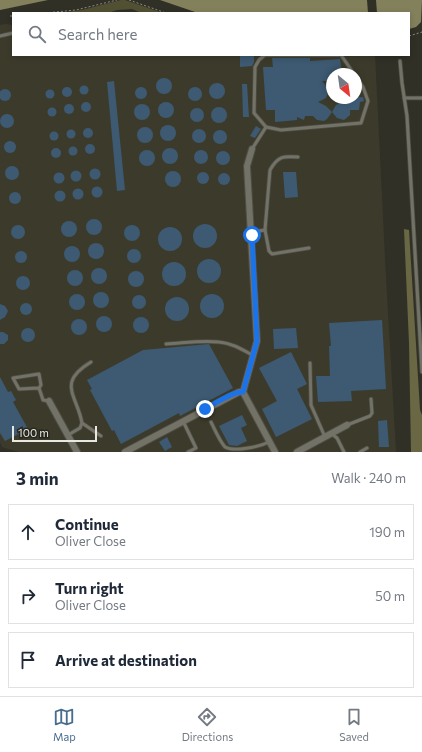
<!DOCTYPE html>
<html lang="en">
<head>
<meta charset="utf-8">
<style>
  body { margin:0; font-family:Commissioner,sans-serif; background:#f6f6f7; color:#1f2937 }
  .compass { position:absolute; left:326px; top:68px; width:36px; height:36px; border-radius:50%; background:#fff; box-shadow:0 2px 6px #0003; rotate:151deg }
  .scale { position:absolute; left:12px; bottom:10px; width:85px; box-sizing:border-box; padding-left:4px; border:2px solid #e8e8e2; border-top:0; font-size:11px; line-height:14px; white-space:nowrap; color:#e8e8e2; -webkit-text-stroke:3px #27261e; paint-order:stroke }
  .stop { position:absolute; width:12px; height:12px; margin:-9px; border:3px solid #1a73e8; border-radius:50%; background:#fff }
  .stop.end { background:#1a73e8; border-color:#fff; box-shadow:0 1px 4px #0008 }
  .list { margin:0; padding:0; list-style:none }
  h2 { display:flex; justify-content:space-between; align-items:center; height:52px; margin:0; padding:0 16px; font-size:17px }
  h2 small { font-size:13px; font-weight:400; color:#747a83 }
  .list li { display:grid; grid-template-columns:26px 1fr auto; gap:12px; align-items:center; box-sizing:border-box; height:56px; margin:0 8px 8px; padding:0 8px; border:1px solid #e0e1e3; border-radius:0px }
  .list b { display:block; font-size:15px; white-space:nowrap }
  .list p { margin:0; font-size:13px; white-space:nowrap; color:#747a83 }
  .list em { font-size:13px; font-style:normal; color:#747a83 }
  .icon { flex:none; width:22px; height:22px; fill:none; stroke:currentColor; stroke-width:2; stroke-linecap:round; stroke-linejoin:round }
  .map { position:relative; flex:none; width:422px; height:452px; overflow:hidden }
  .search { position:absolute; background:#fff; box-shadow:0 2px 6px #0003; left:12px; right:12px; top:12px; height:44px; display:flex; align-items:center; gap:10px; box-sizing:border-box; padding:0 14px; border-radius:0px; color:#747a83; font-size:15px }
  .sheet { height:244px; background:#fff }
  nav { display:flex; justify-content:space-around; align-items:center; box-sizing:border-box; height:56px; border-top:1px solid #e0e1e3; background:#fff; font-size:11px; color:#747a83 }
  nav a { display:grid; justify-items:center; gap:2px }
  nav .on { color:#476c8d }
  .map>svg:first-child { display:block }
  .built { fill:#3c3b2b; fill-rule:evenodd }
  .green { fill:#525033 }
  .forest { fill:#6a6744 }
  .water { fill:#83805c }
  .pier { fill:#313027 }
  .building { fill:#3d5a72 }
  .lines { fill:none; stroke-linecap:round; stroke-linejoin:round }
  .service-casing { stroke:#4f4e47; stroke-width:4.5 }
  .minor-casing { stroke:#4f4e47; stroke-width:8 }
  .path { stroke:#8d8c85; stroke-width:1; stroke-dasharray:2 2; stroke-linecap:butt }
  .service { stroke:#727267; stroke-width:3 }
  .minor { stroke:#727267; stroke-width:6 }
  .route { stroke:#1a73e8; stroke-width:5 }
</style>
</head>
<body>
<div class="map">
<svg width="422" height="452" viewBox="0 0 422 452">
  <rect width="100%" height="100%" fill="#313027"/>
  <!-- built -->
  <path class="built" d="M 6,24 L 13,25 L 13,55 L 375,55 L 386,279 L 396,452 L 19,452 L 2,447 L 0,442 L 0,25 ZM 332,74 L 356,74 L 356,98 L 332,98 Z"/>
  <!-- green -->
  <path class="green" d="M 121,0 L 125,0 L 163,13 L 141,13 L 132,9 L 117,10 L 108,13 L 59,13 L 82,10 Z"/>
  <!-- forest -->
  <path class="forest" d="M 404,229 L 409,230 L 420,410 L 422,415 L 422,452 L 411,452 L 409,343 Z"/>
  <!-- water -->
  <g class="water">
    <path d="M 0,0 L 48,0 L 0,10 Z"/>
    <path d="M 160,0 L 422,0 L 421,22 L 416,27 L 409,29 L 409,13 L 198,13 Z"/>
  </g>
  <!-- pier -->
  <path class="pier" d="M 367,0 L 376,0 L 377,13 L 368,13 Z"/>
  <!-- building -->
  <g class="building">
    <path d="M 240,56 L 254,56 L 254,62 L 252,66 L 240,67 Z"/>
    <path d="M 272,58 L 310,58 L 310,61 L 340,59 L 342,74 L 332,74 L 332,81 L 322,81 L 328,88 L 329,91 L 326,98 L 318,102 L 326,106 L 332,112 L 336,105 L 344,101 L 337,98 L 363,97 L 364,101 L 360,102 L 359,110 L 350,110 L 350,115 L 344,120 L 337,118 L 332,112 L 327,119 L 324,121 L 317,120 L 313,116 L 305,116 L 304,120 L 297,117 L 297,120 L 275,122 L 275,110 L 266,110 L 263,67 L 273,67 Z"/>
    <circle cx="164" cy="86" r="8"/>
    <path d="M 114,81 L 125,190 L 117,191 L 107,82 Z"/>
    <circle cx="217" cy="91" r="8"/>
    <path d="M 242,84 L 247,84 L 249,117 L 243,117 Z"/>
    <circle cx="84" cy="90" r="4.5"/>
    <circle cx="141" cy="93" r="6"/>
    <circle cx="195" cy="94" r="7"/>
    <circle cx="67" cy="92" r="5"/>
    <circle cx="5" cy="95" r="6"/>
    <circle cx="50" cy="94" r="4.5"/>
    <circle cx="166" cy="110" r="8"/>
    <circle cx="86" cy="107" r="5"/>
    <circle cx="142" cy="112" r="8"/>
    <circle cx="69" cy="109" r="5"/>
    <circle cx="219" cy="115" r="8"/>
    <circle cx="52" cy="112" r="4.5"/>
    <circle cx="197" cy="115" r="7"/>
    <circle cx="7" cy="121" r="7"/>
    <circle cx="168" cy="133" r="8"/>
    <path d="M 256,126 L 261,129 L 255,138 L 250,136 Z"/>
    <circle cx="145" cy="135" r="8"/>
    <circle cx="88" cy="133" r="5"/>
    <circle cx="71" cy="134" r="4.5"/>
    <circle cx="199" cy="136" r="7"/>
    <circle cx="220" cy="137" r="7"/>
    <circle cx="54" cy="136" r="4.5"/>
    <circle cx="10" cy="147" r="6"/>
    <circle cx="90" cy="149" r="5"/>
    <circle cx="73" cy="151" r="4.5"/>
    <circle cx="170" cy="156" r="8"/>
    <circle cx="56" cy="153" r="5"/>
    <circle cx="147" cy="158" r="8"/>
    <circle cx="201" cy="157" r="7"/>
    <circle cx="223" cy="158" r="7"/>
    <circle cx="12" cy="173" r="7"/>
    <circle cx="95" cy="174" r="5.5"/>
    <circle cx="76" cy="176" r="5.5"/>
    <circle cx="173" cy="179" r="8"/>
    <path d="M 283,172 L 296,172 L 298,197 L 285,198 Z"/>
    <circle cx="203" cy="178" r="6"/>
    <circle cx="59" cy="178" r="5.5"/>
    <circle cx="224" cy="179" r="6"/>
    <circle cx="97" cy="192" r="5.5"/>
    <circle cx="78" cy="194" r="5.5"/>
    <circle cx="60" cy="196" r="5.5"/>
    <circle cx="15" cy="198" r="6"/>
    <circle cx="94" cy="227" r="8"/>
    <circle cx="69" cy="229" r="8"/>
    <circle cx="205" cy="236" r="12"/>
    <circle cx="18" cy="232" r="7"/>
    <circle cx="132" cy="233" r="8"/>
    <circle cx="170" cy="239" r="12"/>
    <circle cx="96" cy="251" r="8"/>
    <circle cx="72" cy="254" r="8"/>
    <circle cx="134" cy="256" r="7"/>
    <circle cx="21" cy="257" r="6"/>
    <circle cx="209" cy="271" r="12"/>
    <circle cx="174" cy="274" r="12"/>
    <circle cx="99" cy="276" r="8"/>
    <circle cx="75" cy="278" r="8"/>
    <circle cx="136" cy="279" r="8"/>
    <circle cx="23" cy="283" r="7"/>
    <circle cx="101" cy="300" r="8"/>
    <circle cx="77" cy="302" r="8"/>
    <circle cx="212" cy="306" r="12"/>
    <circle cx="139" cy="302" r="7"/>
    <circle cx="177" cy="309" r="12"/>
    <circle cx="26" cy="309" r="6"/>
    <path d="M 0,304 L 5,306 L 8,311 L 5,317 L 0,320 Z"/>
    <circle cx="104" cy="324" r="8"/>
    <circle cx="141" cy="325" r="8"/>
    <circle cx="79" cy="327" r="8"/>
    <path d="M 382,320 L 386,389 L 351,391 L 352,401 L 318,402 L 316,376 L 330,376 L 329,346 L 331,346 L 329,323 Z"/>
    <circle cx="28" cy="335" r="7"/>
    <path d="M 296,328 L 298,348 L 274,349 L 273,329 Z"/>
    <path d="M 0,332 L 3,332 L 8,335 L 8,340 L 4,344 L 0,344 Z"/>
    <path d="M 209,344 L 233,388 L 180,416 L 179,413 L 121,444 L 114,430 L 112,431 L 90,390 L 92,389 L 87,380 L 143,350 Z"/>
    <path d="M 291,352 L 307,384 L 297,389 L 312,419 L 276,437 L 262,409 L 277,401 L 259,368 Z"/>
    <path d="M 0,377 L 8,392 L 11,391 L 16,400 L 13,402 L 28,429 L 5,441 L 0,433 Z"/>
    <path d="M 242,415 L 247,425 L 241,428 L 247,441 L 237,446 L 229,445 L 219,426 Z"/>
    <path d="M 387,420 L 389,447 L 379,447 L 378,421 Z"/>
    <path d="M 167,437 L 172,447 L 165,451 L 159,442 Z"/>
  </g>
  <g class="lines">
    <defs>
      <g id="service">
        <path d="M 0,36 L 13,33"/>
        <path d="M 341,55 L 354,74"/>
        <path d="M 400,61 L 402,83 L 407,116 L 422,372"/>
        <path d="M 404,98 L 422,98"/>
        <path d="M 266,127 L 254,113 L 255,67 L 259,60 L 265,55 L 339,55"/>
        <path d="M 252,149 L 266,127 L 281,130 L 361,123 L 368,101 L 363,87 L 356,77"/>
        <path d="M 265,230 L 270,170 C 278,156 283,156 298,157"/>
        <path d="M 252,232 L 265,230 L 269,251 L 272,254 L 309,248"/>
        <path d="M 166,344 C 184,343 202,340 219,342 C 232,343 243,350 254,356"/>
        <path d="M 310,363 L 311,405 L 325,437"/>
        <path d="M 39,388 L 19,389 L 13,378 L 39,374 L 41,385 L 39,388 L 43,400 L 49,401"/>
        <path d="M 183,421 L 196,448 L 188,452"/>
        <path d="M 211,422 C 215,430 219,440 225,447 C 234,452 259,447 269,442"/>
        <path d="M 82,423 L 101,436"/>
        <path d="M 347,425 L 370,416 L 372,413 L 371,399"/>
        <path d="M 332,434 L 337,438 L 344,452"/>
        <path d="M 68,435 L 80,428 L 82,423 C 77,395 56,383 91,362"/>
        <path d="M 360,452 L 367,448"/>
      </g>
      <g id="minor">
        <path d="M 243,392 L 257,341 L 247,166 L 252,149"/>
        <path d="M 49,401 L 77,452"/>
        <path d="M 125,452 L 239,392 L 243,392 L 275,452"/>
        <path d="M 297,452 L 347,425"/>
      </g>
    </defs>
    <!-- service casing -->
    <use href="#service" class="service-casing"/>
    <!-- minor casing -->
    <use href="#minor" class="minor-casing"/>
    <!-- path -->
    <g class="path">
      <path d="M 129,0 L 166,13"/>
      <path d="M 45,13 L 76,10 L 117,0"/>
      <path d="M 10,16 L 13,16"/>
      <path d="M 409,36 L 422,32"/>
    </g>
    <!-- service -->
    <use href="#service" class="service"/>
    <!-- minor -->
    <use href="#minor" class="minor"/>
  </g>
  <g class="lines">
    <!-- route -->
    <path class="route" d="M 205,409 C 214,404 233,391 243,392 L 257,341 L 252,235"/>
  </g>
</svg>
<svg class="compass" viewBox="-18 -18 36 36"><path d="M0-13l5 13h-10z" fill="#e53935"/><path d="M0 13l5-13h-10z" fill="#747a83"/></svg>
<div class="scale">100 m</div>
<div class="stop" style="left:252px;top:235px"></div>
<div class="stop end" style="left:205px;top:409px"></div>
<div class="search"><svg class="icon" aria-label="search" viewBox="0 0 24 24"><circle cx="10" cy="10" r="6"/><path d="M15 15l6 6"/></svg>Search here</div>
</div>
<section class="sheet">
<h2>3 min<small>Walk · 240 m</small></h2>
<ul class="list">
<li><svg class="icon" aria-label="ahead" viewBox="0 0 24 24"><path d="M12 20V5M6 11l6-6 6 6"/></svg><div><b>Continue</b><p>Oliver Close</p></div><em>190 m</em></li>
<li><svg class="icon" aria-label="right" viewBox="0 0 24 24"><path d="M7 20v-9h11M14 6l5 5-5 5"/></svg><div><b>Turn right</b><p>Oliver Close</p></div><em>50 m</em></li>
<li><svg class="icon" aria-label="arrive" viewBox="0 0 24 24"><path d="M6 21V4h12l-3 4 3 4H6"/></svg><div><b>Arrive at destination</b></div></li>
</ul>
</section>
<nav>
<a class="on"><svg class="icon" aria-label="map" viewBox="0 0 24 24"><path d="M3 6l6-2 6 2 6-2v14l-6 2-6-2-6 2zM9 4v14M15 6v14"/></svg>Map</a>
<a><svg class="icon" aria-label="directions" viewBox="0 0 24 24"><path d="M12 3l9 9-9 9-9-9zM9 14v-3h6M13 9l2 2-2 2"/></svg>Directions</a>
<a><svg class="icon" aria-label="saved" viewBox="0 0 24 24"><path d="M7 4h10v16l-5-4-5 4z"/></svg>Saved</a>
</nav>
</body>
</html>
